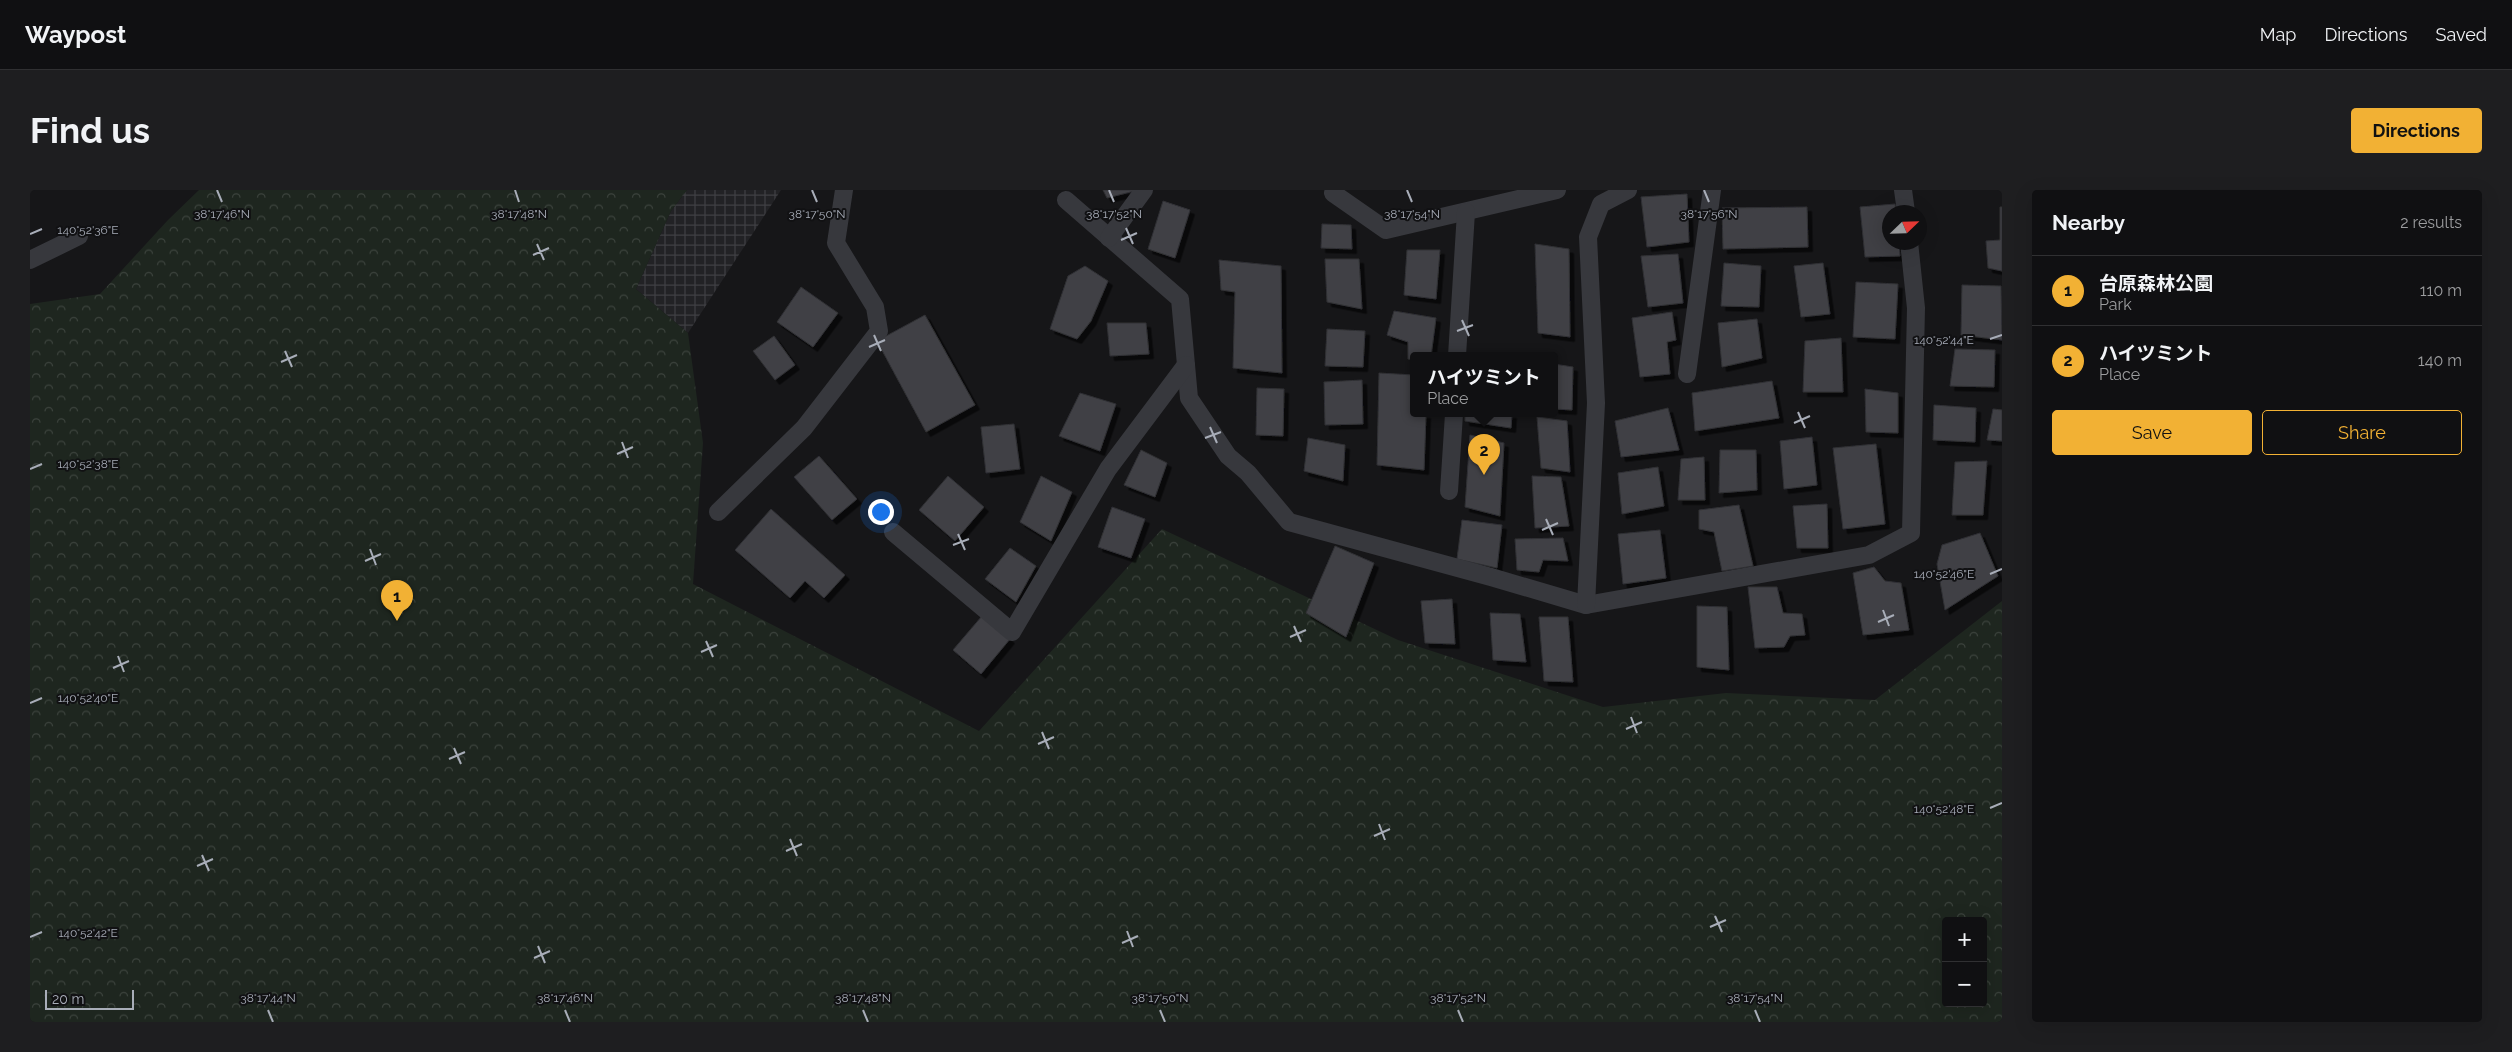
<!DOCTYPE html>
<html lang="en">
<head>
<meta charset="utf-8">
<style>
  body { margin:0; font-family:Raleway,"Noto Sans JP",sans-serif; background:#1e1e20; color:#f1f3f6 }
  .controls { position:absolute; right:15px; bottom:15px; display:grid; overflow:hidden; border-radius:5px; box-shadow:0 5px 20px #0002 }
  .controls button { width:45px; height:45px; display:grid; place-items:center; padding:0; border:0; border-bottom:1px solid #303032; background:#101012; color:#f1f3f6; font:25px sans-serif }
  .compass { position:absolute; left:1852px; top:15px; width:45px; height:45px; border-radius:50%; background:#101012; box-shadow:0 5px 20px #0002; rotate:67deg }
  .scale { position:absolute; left:15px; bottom:12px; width:89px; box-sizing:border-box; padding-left:5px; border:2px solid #a8adb8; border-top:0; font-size:14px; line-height:18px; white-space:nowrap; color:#a8adb8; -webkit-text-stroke:4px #111113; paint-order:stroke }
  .you { position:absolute; left:850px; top:321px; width:18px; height:18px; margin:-12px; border:4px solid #fff; border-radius:50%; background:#1a73e8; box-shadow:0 0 0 8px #1a73e833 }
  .badge { display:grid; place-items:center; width:32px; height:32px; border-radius:50%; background:#f2b134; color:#111; font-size:16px; font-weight:700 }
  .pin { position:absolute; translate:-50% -41px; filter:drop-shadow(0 1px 2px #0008) }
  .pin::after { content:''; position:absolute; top:26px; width:18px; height:15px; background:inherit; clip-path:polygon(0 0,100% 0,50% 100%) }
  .popup { position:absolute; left:1380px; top:162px; width:148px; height:65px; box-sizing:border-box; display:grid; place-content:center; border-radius:5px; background:#101012; filter:drop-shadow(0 1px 4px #0005); font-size:16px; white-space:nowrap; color:#9c9d9f }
  .popup b { font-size:19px; color:#f1f3f6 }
  .popup::after { content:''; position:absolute; left:50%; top:100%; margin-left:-10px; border:10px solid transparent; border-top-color:#101012 }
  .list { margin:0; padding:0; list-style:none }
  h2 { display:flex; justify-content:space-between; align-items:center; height:65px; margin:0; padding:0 20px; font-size:21px }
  h2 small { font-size:16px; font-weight:400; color:#9c9d9f }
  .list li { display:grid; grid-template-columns:32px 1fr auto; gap:15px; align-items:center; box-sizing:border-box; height:70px; padding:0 20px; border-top:1px solid #303032 }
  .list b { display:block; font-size:19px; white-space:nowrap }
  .list p { margin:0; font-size:16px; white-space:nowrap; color:#9c9d9f }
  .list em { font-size:16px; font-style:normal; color:#9c9d9f }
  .actions { display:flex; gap:10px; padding:15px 20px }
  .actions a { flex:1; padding:11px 0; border:1px solid #f2b134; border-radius:5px; text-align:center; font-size:18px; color:#f2b134 }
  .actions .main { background:#f2b134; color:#111 }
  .map { position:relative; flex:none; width:1972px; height:832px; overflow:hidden; border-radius:5px }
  header { display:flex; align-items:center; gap:30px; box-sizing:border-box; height:70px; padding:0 25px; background:#101012; border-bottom:1px solid #303032 }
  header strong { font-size:24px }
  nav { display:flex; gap:28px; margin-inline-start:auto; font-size:18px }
  .intro { display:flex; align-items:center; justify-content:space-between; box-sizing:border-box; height:120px; padding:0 30px }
  h1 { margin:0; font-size:35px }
  .button { padding:12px 22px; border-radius:5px; background:#f2b134; color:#111; font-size:18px; font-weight:700 }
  main { display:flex; gap:30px; padding:0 30px }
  aside { flex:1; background:#101012; border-radius:5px; box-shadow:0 5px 20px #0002 }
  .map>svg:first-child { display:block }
  .industrial { fill:url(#industrial-grid) }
  .forest { fill:url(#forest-crowns); fill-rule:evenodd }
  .building { fill:#404145; stroke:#303034; filter:url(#shadow) }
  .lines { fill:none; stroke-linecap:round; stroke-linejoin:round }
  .service { stroke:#37383d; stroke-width:18 }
  .ticks { fill:none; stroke:#a8adb8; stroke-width:2 }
  .ticks-label { font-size:12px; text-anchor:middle; fill:#a8adb8; stroke:#111113; stroke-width:4; stroke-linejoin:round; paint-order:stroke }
</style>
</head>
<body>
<header>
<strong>Waypost</strong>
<nav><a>Map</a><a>Directions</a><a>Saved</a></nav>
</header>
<div class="intro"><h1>Find us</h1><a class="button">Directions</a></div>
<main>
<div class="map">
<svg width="1972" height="832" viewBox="0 0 1972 832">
  <defs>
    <pattern id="industrial-grid" width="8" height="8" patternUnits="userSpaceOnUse" patternTransform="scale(1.25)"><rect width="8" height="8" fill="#222225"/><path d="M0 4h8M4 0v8" fill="none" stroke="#3f3f43"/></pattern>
    <pattern id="forest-crowns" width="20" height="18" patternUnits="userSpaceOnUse" patternTransform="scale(1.25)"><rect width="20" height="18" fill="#1e261f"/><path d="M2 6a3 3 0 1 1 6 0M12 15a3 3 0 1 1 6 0" fill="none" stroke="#3c433d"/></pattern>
    <filter id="shadow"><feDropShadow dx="4.5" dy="4.5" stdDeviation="0" flood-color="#0009"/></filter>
  </defs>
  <rect width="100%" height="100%" fill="#161618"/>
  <!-- industrial -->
  <path class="industrial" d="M 657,0 L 751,0 L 658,143 L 606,99 L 641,21 Z"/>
  <!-- forest -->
  <path class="forest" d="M 169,0 L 657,0 L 641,21 L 606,99 L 658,143 L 673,253 L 663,394 L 949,541 L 1132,339 L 1368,450 L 1573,517 L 1696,503 L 1845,510 L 1972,411 L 1972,832 L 0,832 L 0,114 L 70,104 L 138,30 ZM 1916,731 L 1953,731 L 1953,813 L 1916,813 Z"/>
  <!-- building -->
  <g class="building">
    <path d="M 1073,0 L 1108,0 L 1077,8 Z"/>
    <path d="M 1657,4 L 1659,52 L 1617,57 L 1611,7 Z"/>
    <path d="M 1133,11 L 1160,20 L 1145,68 L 1118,59 Z"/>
    <path d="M 1865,14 L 1866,22 L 1860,22 L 1860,52 L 1869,52 L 1870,66 L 1835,67 L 1830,17 Z"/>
    <path d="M 1777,17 L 1778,57 L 1693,59 L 1692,18 Z"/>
    <path d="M 1970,17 L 1972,17 L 1972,81 L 1958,78 L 1956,51 L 1970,50 Z"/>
    <path d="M 1292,34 L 1321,35 L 1322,59 L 1291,58 Z"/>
    <path d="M 1505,54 L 1539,59 L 1540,147 L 1508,143 Z"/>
    <path d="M 1377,60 L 1410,60 L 1406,109 L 1374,105 Z"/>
    <path d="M 1648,64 L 1653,113 L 1618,117 L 1611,66 Z"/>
    <path d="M 1295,69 L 1329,69 L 1332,119 L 1297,112 Z"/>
    <path d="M 1189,70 L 1251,76 L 1252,183 L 1203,178 L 1205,102 L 1191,100 Z"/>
    <path d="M 1694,73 L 1731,76 L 1729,117 L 1691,116 Z"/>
    <path d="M 1793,73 L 1800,124 L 1771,127 L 1764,76 Z"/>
    <path d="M 1055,76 L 1078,91 L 1061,131 L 1047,149 L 1020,139 L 1038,86 Z"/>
    <path d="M 1826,92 L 1868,94 L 1865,149 L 1823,147 Z"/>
    <path d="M 1932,95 L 1971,96 L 1972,150 L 1931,145 Z"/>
    <path d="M 771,97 L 808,123 L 783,157 L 747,132 Z"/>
    <path d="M 1364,121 L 1406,128 L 1401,166 L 1384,166 L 1384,170 L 1378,169 L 1378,152 L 1357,145 Z"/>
    <path d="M 1642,122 L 1646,150 L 1637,152 L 1640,184 L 1610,187 L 1602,128 Z"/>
    <path d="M 895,125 L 945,215 L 896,242 L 847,151 Z"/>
    <path d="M 1727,129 L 1732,168 L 1692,177 L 1688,133 Z"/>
    <path d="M 1077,133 L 1116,133 L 1119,164 L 1080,166 Z"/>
    <path d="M 1297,139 L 1335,141 L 1333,177 L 1295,176 Z"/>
    <path d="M 744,146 L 765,175 L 745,190 L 723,161 Z"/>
    <path d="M 1811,148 L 1813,202 L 1773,202 L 1775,151 Z"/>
    <path d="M 1925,159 L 1965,160 L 1964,197 L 1920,196 Z"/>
    <path d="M 1438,164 L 1463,166 L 1438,166 Z"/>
    <path d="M 1524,174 L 1543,177 L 1542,220 L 1524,219 Z"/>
    <path d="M 1349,183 L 1384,185 L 1384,224 L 1396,224 L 1394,280 L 1347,275 Z"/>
    <path d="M 1332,190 L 1333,234 L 1295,235 L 1294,192 Z"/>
    <path d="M 1742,191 L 1749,228 L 1665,241 L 1662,203 Z"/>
    <path d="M 1227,198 L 1254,199 L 1253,246 L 1226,245 Z"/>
    <path d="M 1835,199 L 1868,203 L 1868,243 L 1836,242 Z"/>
    <path d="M 1050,203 L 1086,214 L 1070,261 L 1029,246 Z"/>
    <path d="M 1904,215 L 1946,218 L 1945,252 L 1903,250 Z"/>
    <path d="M 1638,218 L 1649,260 L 1591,267 L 1585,231 Z"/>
    <path d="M 1963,219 L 1972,220 L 1972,251 L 1957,250 Z"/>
    <path d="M 1435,224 L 1482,224 L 1481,238 L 1435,231 Z"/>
    <path d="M 1507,227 L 1537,231 L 1540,282 L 1511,278 Z"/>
    <path d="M 984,234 L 990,279 L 956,283 L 951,237 Z"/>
    <path d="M 1440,245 L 1474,253 L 1470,326 L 1435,317 Z"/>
    <path d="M 1782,247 L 1787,295 L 1754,299 L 1750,251 Z"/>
    <path d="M 1278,248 L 1315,255 L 1313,291 L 1274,281 Z"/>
    <path d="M 1846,254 L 1855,334 L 1813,339 L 1803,258 Z"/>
    <path d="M 1111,260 L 1137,273 L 1125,307 L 1094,295 Z"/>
    <path d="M 1690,260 L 1726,260 L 1727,300 L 1689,303 Z"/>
    <path d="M 789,266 L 827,309 L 802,330 L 764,287 Z"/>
    <path d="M 1674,267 L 1675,310 L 1648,310 L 1651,269 Z"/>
    <path d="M 1957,271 L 1953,325 L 1922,325 L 1925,272 Z"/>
    <path d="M 1628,277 L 1634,316 L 1592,324 L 1588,283 Z"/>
    <path d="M 918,286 L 954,317 L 925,351 L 889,320 Z"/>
    <path d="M 1011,286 L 1042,302 L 1021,351 L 990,332 Z"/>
    <path d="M 1502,286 L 1531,287 L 1539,336 L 1505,338 Z"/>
    <path d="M 1797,314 L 1798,358 L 1767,358 L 1763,316 Z"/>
    <path d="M 1709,315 L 1723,376 L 1692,381 L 1684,342 L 1669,339 L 1669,320 Z"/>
    <path d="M 1082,317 L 1115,329 L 1101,368 L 1068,357 Z"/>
    <path d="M 741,319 L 815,385 L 794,408 L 775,391 L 760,408 L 705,360 Z"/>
    <path d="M 1432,330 L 1472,335 L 1467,378 L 1427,369 Z"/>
    <path d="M 1630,340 L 1636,388 L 1593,394 L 1588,344 Z"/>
    <path d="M 1950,343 L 1968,386 L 1915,420 L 1907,374 L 1912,355 Z"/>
    <path d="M 1533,348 L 1538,371 L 1513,370 L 1509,382 L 1487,380 L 1485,349 Z"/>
    <path d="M 1305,356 L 1344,373 L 1316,447 L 1276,423 Z"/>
    <path d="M 980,358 L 1006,376 L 986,412 L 955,389 Z"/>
    <path d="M 1844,377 L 1855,391 L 1871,393 L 1879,440 L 1833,445 L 1823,383 Z"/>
    <path d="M 1718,397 L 1747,397 L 1753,423 L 1772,424 L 1775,445 L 1760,446 L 1754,457 L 1725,458 Z"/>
    <path d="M 1422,409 L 1425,454 L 1395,453 L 1391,411 Z"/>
    <path d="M 1667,416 L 1697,417 L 1699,480 L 1667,477 Z"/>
    <path d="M 1460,423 L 1490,424 L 1496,472 L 1463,470 Z"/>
    <path d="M 952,426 L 980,449 L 951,484 L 923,460 Z"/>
    <path d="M 1509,427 L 1538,427 L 1543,492 L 1514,491 Z"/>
  </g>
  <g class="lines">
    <!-- service -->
    <g class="service">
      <path d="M 1873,0 L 1876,22"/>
      <path d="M 1303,3 L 1356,40 L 1527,0"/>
      <path d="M 1036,10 L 1150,109 L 1159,208 L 1198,266 L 1218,283 L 1259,332 L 1461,387 L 1556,415 L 1839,365 L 1881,343 L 1886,118 L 1879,52"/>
      <path d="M 1079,48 L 1114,0"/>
      <path d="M 0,70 L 49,46"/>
      <path d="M 1427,166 L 1436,22"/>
      <path d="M 1657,184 L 1682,0"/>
      <path d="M 1419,301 L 1424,224"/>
      <path d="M 688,322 L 774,238 L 849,141 L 845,117 L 806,53 L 814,0"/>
      <path d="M 863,342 L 982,442 L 1078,279 L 1156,175"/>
      <path d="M 1556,415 L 1566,213 L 1558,47 L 1571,14 L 1598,0"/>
    </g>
  </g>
  <!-- ticks -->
  <path class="ticks" d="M 187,0 L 192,12M 485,0 L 489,12M 782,0 L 787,12M 1079,0 L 1084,12M 1377,0 L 1382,12M 1674,0 L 1679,12M 1096,38 L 1103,54M 0,44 L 12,39M 1091,50 L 1107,43M 507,54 L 514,70M 503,65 L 519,58M 1432,130 L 1439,146M 1427,141 L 1443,135M 844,145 L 851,161M 1960,149 L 1972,145M 839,157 L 855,150M 255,161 L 262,177M 251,172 L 267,165M 1768,222 L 1775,238M 1764,233 L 1780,226M 1180,237 L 1187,253M 1175,248 L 1191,242M 592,252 L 598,268M 587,264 L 603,257M 0,279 L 12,274M 1516,329 L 1523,345M 1512,340 L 1528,333M 928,344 L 935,360M 923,355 L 939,349M 340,359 L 346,375M 335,371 L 351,364M 1960,384 L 1972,379M 1853,420 L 1859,436M 1848,432 L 1864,425M 1264,436 L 1271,452M 1260,447 L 1276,440M 676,451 L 683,467M 671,462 L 687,455M 88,466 L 94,482M 83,478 L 99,471M 0,513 L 12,508M 1601,527 L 1607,543M 1596,539 L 1612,532M 1012,542 L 1019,559M 1008,554 L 1024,547M 424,558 L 431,574M 419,569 L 435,562M 1960,618 L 1972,613M 1349,634 L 1355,650M 1344,646 L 1360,639M 760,649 L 767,666M 756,661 L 772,654M 172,665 L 179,681M 167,676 L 183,669M 1685,726 L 1692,742M 1680,737 L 1696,730M 1097,741 L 1103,757M 0,747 L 12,742M 1092,753 L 1108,746M 508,756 L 515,773M 504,768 L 520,761M 238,820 L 243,832M 535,820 L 540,832M 833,820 L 838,832M 1130,820 L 1135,832M 1428,820 L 1433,832M 1725,820 L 1730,832"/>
  <g class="ticks-label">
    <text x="192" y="28">38°17'46"N</text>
    <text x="489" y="28">38°17'48"N</text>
    <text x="787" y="28">38°17'50"N</text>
    <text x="1084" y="28">38°17'52"N</text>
    <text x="1382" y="28">38°17'54"N</text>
    <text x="1679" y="28">38°17'56"N</text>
    <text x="58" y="44">140°52'36"E</text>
    <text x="1914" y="154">140°52'44"E</text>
    <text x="58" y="278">140°52'38"E</text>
    <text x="1914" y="388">140°52'46"E</text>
    <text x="58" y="512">140°52'40"E</text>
    <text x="1914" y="623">140°52'48"E</text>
    <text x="58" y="747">140°52'42"E</text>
    <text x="238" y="812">38°17'44"N</text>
    <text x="535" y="812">38°17'46"N</text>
    <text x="833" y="812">38°17'48"N</text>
    <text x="1130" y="812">38°17'50"N</text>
    <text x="1428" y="812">38°17'52"N</text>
    <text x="1725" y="812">38°17'54"N</text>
  </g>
</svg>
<div class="controls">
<button>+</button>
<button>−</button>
</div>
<svg class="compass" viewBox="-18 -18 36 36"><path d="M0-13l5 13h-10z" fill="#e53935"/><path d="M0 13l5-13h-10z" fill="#9c9d9f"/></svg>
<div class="scale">20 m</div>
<div class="you"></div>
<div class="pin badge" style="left:367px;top:431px">1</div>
<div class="pin badge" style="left:1454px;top:285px">2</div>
<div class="popup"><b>ハイツミント</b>Place</div>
</div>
<aside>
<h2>Nearby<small>2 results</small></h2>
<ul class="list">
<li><span class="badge">1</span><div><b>台原森林公園</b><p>Park</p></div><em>110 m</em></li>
<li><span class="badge">2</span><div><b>ハイツミント</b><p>Place</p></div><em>140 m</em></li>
</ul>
<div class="actions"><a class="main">Save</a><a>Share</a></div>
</aside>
</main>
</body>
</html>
